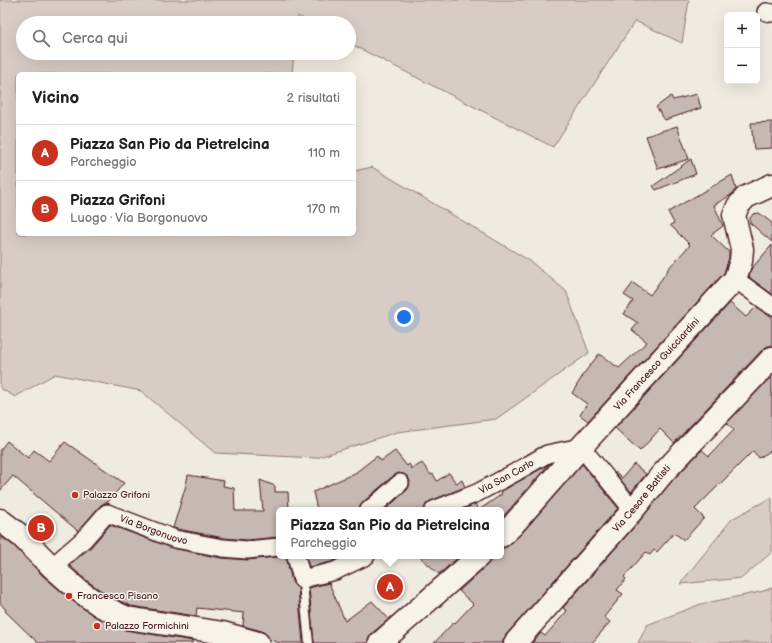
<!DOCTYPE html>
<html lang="it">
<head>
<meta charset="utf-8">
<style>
  body { margin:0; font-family:"Balsamiq Sans",sans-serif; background:#f6f6f6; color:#202124 }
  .controls { position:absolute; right:12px; top:12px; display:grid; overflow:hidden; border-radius:6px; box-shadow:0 4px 16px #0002 }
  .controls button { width:36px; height:36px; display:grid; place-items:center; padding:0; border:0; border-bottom:1px solid #e0e0e0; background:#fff; color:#202124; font:20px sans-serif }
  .you { position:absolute; left:404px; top:317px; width:14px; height:14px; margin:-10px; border:3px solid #fff; border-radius:50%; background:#1a73e8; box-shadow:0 0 0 6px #1a73e833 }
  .badge { display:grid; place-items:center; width:26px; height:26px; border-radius:50%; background:#c8321e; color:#fff; font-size:13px; font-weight:700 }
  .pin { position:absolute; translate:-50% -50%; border:2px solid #fff; box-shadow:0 1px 4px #0006 }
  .popup { position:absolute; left:276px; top:507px; width:228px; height:52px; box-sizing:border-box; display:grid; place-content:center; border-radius:6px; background:#fff; filter:drop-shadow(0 1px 3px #0005); font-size:13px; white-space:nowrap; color:#757577 }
  .popup b { font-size:15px; color:#202124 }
  .popup::after { content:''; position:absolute; left:50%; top:100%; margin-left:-8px; border:8px solid transparent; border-top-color:#fff }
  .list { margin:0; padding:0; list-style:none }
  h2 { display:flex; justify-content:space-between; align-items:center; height:52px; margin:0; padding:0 16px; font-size:17px }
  h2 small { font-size:13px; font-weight:400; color:#757577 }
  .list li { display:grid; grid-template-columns:26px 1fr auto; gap:12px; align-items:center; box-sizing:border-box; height:56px; padding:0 16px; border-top:1px solid #e0e0e0 }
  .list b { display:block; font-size:15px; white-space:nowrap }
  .list p { margin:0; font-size:13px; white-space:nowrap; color:#757577 }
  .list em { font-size:13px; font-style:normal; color:#757577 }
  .icon { flex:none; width:22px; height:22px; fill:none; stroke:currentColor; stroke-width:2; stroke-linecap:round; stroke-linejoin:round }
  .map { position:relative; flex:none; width:772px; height:643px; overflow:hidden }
  .search { position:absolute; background:#fff; box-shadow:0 4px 16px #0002; left:16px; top:16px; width:340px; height:44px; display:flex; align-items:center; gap:10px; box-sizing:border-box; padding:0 14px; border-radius:22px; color:#757577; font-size:15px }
  .panel { position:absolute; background:#fff; box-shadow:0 4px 16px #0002; left:16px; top:72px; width:340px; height:164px; border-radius:6px }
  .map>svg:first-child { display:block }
  .green { fill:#d8cdc6; stroke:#917678 }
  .building { fill:#c6b8b3; stroke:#4a1f2b }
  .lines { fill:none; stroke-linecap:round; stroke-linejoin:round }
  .lane-casing { stroke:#4a1f2b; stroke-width:11 }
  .street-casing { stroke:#4a1f2b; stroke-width:20 }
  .secondary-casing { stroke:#4a1f2b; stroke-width:25 }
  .lane { stroke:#f7f3e8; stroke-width:8 }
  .street { stroke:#f7f3e8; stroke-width:17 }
  .secondary { stroke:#f7f3e8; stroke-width:22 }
  .poi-dot { fill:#c8321e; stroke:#f7f3e8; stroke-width:1.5 }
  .labels { text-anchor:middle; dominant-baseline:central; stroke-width:3; stroke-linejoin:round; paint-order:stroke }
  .street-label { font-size:10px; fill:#4a1f2b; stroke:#f7f3e8 }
  .poi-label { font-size:10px; fill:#4a1f2b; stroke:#f7f3e8; text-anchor:start }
</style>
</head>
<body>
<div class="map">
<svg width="772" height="643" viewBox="0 0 772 643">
  <rect width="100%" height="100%" fill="#f0ebe0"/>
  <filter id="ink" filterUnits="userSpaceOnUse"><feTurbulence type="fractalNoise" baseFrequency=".025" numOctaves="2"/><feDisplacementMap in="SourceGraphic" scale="8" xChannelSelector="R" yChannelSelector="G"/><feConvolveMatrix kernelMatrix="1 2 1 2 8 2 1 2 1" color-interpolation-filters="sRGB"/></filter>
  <g filter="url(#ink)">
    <!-- green -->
    <g class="green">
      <path d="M 0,0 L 689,0 L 682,43 L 635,21 L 553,147 L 349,43 L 349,23 L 311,23 L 298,16 L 297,23 L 23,23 L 23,53 L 294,53 L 292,74 L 18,74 L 18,234 L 354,234 L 354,171 L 372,167 L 530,261 L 566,291 L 589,353 L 496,419 L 397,432 L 316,458 L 215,453 L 141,391 L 55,374 L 15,397 L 0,388 Z"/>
      <path d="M 772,497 L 772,552 L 742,578 L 680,584 L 732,519 Z"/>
      <path d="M 772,588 L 772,643 L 638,643 L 647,625 L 701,604 L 760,592 Z"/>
    </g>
    <!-- building -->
    <g class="building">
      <path d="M 697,94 L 701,108 L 665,120 L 656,107 L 671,96 L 673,100 Z"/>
      <path d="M 772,122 L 772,148 L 754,149 L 751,123 Z"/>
      <path d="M 677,126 L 689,159 L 658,169 L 646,136 Z"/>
      <path d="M 691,159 L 696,174 L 656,190 L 653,186 Z"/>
      <path d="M 732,175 L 736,189 L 731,195 L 714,205 L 723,226 L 711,235 L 729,252 L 729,258 L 724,273 L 588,421 L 580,415 L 587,404 L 572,393 L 582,377 L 581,377 L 599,354 L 619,368 L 647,342 L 632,330 L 638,323 L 624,314 L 633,301 L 624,295 L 633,283 L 650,295 L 668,270 L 667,270 L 690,245 L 670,225 L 674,223 L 668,212 Z"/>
      <path d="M 759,213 L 772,223 L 772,242 L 750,223 L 750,218 L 753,214 Z"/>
      <path d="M 772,245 L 772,294 L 749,277 L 751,269 Z"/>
      <path d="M 730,303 L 746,317 L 756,307 L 766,314 L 772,316 L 772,346 L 768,346 L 763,349 L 674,443 L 660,429 L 640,451 L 615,428 Z"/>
      <path d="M 772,376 L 772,450 L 759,458 L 753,451 L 695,509 L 704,518 L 684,540 L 674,533 L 657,552 L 654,550 L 650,555 L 646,552 L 624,577 L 626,579 L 617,590 L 623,594 L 604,617 L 610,622 L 592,643 L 532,643 L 541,633 L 545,636 L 567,611 L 563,608 L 642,518 L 672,481 L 702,450 L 709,456 L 734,430 L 727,423 Z"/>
      <path d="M 7,441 L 28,458 L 34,450 L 49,461 L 65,442 L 124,483 L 107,503 L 104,503 L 100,506 L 78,531 L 13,476 L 0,491 L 0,450 Z"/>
      <path d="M 395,451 L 407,466 L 409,464 L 412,469 L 422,463 L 431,475 L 433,474 L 437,481 L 449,473 L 456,483 L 462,480 L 465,487 L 430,501 L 426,504 L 424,510 L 385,510 L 407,490 L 409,487 L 410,481 L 408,477 L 404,474 L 398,473 L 393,476 L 363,502 L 360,506 L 359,510 L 317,510 L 313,492 L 355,473 L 377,456 L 381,461 Z"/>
      <path d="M 549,464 L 501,519 L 501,510 L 461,510 L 475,504 L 479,510 L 502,494 L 501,492 L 504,490 Z"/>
      <path d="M 582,464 L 618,508 L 506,635 L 503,640 L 503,643 L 434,643 L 454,622 L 455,623 L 473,604 L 459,591 L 487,565 L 491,560 L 491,556 L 501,556 L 501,548 L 504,548 L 509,545 L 521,534 Z"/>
      <path d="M 634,464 L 646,474 L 631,492 L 615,473 L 616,472 L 622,478 Z"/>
      <path d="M 188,475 L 224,481 L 223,486 L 234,488 L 235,511 L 263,511 L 260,480 L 275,486 L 275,492 L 288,492 L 289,510 L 279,510 L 279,537 L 247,540 L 224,538 L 178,529 L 173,528 L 186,485 Z"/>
      <path d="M 110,525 L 172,548 L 221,558 L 248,560 L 286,556 L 292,582 L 295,586 L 298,588 L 303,643 L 280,643 L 270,640 L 267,635 L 262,631 L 243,626 L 244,613 L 197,608 L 196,616 L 131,606 L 107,595 L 86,580 L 69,565 L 91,547 Z"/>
      <path d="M 0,536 L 13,545 L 43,576 L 70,599 L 96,617 L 125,630 L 193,641 L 192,643 L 38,643 L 5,611 L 6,610 L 0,603 Z"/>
      <path d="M 306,556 L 343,556 L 332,562 L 309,567 Z"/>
      <path d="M 419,556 L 460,556 L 439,574 Z"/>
      <path d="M 329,583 L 345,621 L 372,601 L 389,619 L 371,634 L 368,639 L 368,643 L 314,643 L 309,588 Z"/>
    </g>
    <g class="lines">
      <defs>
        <path id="lane" d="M 303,584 L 309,643"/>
        <g id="street">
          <path d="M 766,12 L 772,13"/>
          <path d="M 735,279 L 772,306"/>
          <path d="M 369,510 L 374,506 L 400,483"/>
          <path id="s1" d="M 434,510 L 477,493 L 516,472 L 547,454 L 581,447 L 633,510"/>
          <path d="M 296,556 L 302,579 L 335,571 L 366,556"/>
          <path id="s2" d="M 52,567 L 84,539 L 107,513 L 175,539 L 223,548 L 247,550 L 279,547"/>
        </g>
        <g id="secondary">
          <path d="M 0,520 L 21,536 L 52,567 L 78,590 L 101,606 L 127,618 L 223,633 L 258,643"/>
          <path id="s3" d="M 501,536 L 512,526 L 581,447 L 735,279 L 741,261 L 742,249 L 734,215 L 738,206 L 746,197 L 772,185"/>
          <path d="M 380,643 L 479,556"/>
          <path id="s4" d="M 515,643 L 633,510 L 663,473 L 772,358"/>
        </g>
      </defs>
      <!-- lane casing -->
      <use href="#lane" class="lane-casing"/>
      <!-- street casing -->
      <use href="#street" class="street-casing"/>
      <!-- secondary casing -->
      <use href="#secondary" class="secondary-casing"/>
      <!-- lane -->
      <use href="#lane" class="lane"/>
      <!-- street -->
      <use href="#street" class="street"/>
      <!-- secondary -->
      <use href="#secondary" class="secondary"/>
    </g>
  </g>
  <!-- markers -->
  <g class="poi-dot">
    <circle cx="75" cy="495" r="4"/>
    <circle cx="69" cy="596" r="4"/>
    <circle cx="97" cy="626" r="4"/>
  </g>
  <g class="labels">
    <!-- street labels -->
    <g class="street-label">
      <text stroke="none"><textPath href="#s3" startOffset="232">Via Francesco Guicciardini</textPath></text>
      <text stroke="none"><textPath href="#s1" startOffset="80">Via San Carlo</textPath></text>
      <text stroke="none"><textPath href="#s4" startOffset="192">Via Cesare Battisti</textPath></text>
      <text stroke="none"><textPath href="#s2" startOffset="127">Via Borgonuovo</textPath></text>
    </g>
    <!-- poi labels -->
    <g class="poi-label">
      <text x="83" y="495">Palazzo Grifoni</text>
      <text x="77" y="596">Francesco Pisano</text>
      <text x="105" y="626">Palazzo Formichini</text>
    </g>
  </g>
</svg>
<div class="controls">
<button>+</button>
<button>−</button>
</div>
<div class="you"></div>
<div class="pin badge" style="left:390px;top:587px">A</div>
<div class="popup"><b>Piazza San Pio da Pietrelcina</b>Parcheggio</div>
<div class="pin badge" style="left:41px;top:528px">B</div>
<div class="search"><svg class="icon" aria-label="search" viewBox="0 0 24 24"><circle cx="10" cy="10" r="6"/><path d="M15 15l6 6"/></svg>Cerca qui</div>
<section class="panel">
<h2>Vicino<small>2 risultati</small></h2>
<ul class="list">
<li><span class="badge">A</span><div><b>Piazza San Pio da Pietrelcina</b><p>Parcheggio</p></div><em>110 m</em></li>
<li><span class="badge">B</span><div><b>Piazza Grifoni</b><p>Luogo · Via Borgonuovo</p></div><em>170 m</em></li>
</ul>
</section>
</div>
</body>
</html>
